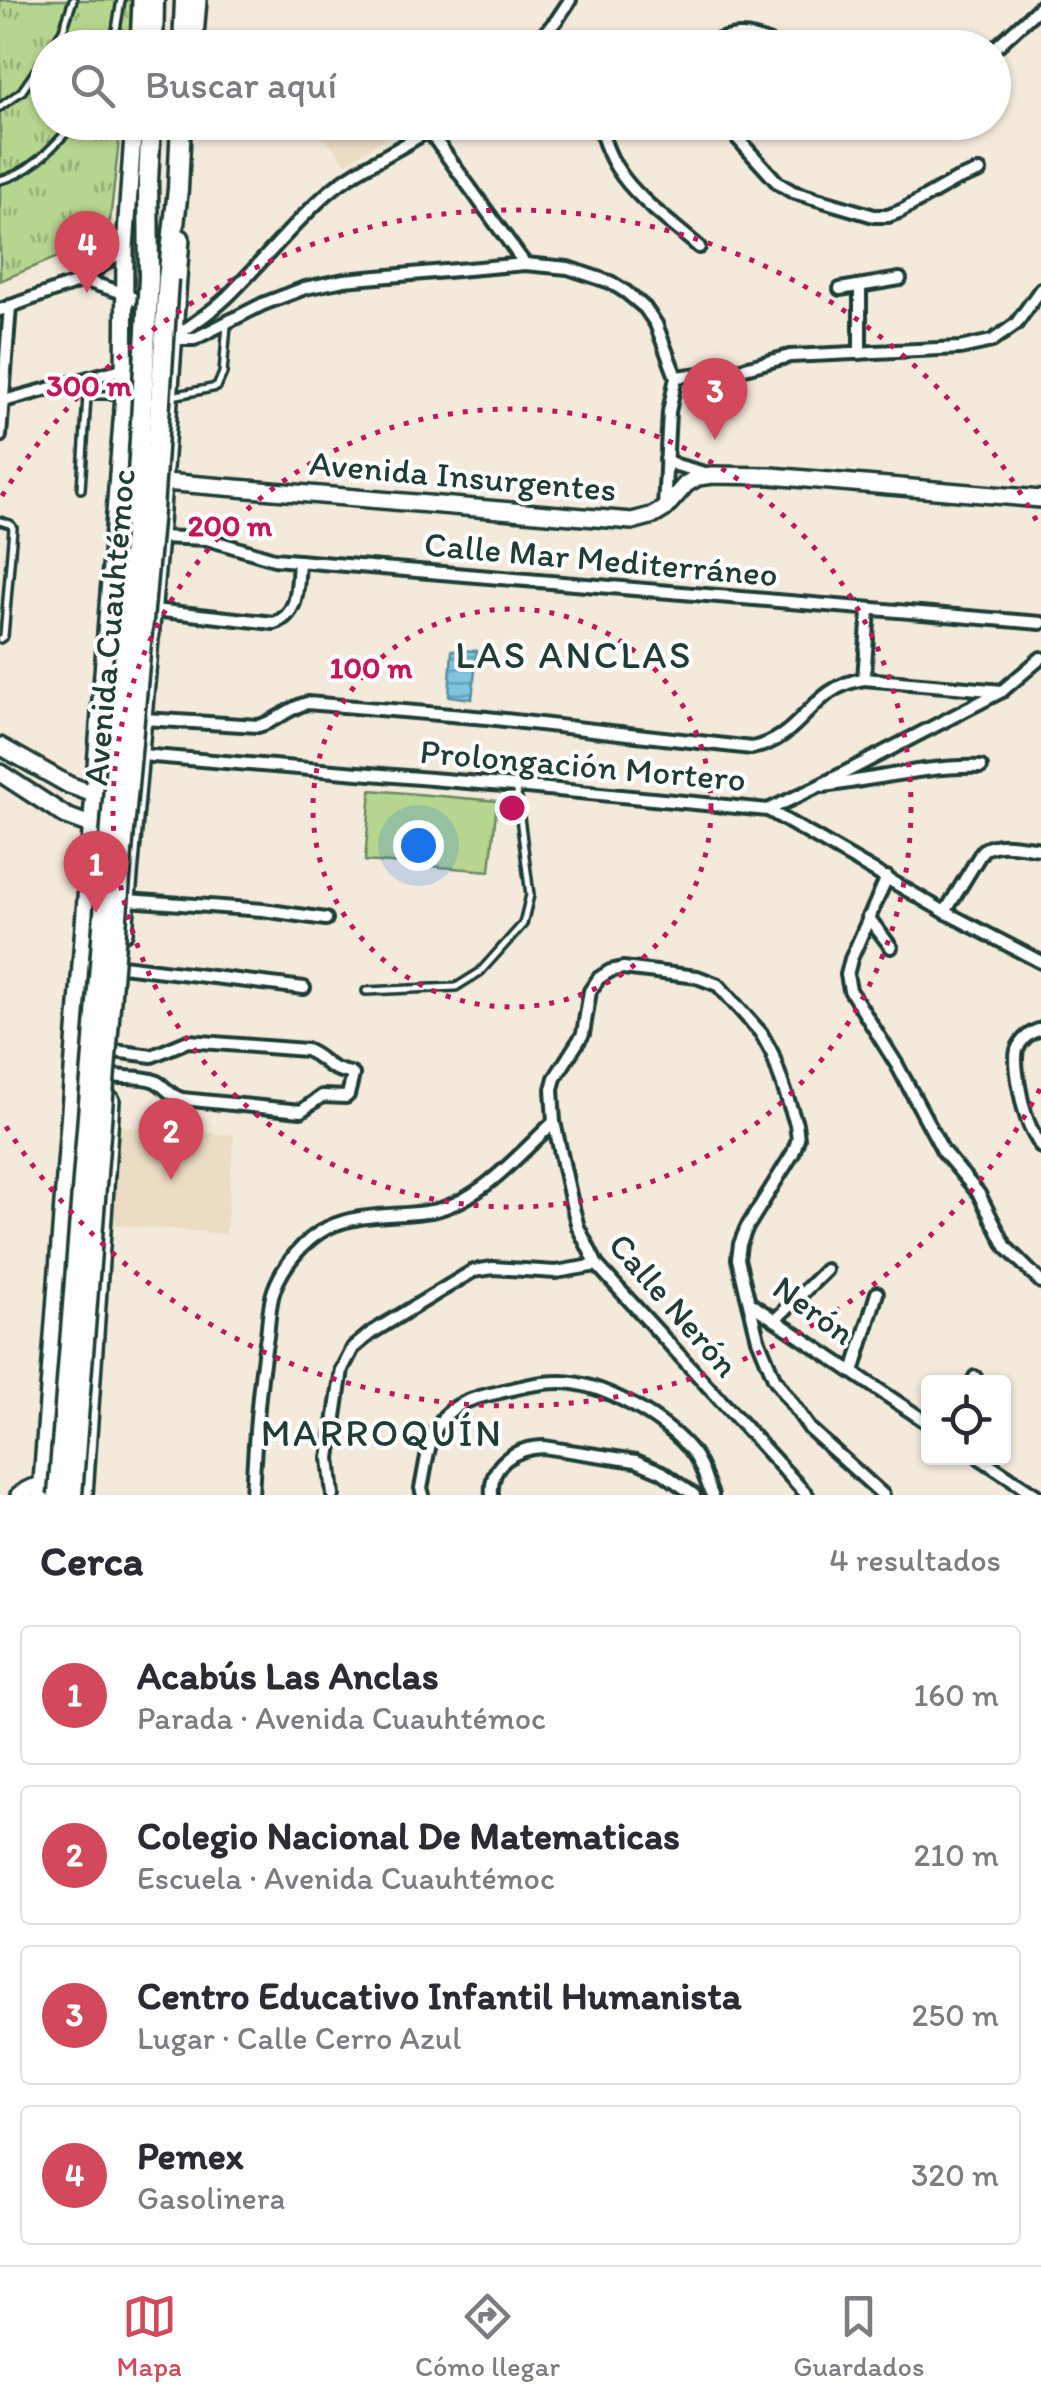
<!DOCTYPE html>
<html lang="es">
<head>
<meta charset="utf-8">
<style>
  body { margin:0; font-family:Itim,sans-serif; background:#f7f7f7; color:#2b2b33 }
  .controls { position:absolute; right:30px; bottom:30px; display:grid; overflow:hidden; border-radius:10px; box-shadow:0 2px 8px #0004 }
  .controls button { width:90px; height:90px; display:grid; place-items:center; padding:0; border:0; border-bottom:2px solid #e1e1e2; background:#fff; color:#2b2b33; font:50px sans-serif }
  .you { position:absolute; left:418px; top:845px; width:35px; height:35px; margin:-25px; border:8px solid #fff; border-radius:50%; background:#1a73e8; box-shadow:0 0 0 15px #1a73e833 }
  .badge { display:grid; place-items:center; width:65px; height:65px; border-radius:50%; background:#d1495b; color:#fff; font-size:32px; font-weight:700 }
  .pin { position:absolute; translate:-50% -82px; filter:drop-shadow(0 2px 5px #0008) }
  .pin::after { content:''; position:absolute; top:52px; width:35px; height:30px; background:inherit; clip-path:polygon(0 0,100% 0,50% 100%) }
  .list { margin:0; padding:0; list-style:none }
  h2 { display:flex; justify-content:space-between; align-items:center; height:130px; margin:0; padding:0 40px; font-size:42px }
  h2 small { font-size:32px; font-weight:400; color:#7c7c81 }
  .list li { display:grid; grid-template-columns:65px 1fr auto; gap:30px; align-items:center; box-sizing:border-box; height:140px; margin:0 20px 20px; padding:0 20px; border:2px solid #e1e1e2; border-radius:10px }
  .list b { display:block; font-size:38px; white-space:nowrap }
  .list p { margin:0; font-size:32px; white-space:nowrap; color:#7c7c81 }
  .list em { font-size:32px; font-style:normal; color:#7c7c81 }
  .icon { flex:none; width:55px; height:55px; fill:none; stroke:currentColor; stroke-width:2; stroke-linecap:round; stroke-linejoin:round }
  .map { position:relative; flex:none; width:1041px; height:1495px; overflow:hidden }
  .search { position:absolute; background:#fff; box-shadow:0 2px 8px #0004; left:30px; right:30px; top:30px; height:110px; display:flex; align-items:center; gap:25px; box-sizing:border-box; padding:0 35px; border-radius:55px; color:#7c7c81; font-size:38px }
  .sheet { height:770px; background:#fff }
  nav { display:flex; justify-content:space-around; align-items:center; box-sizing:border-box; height:140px; border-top:2px solid #e1e1e2; background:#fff; font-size:28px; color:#7c7c81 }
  nav a { display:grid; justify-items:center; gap:5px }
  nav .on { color:#d1495b }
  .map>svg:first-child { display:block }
  .built { fill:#ebdcc4 }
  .park { fill:url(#park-tufts); stroke:#6a8962; stroke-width:2.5 }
  .pitch { fill:#b6d58f; stroke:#6a8962; stroke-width:2.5 }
  .water { fill:url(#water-rules); stroke:#598f9b; stroke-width:2.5 }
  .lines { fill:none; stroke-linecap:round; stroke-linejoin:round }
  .lane-casing { stroke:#1f3d34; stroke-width:12 }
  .street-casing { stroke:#1f3d34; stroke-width:18 }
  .secondary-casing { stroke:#1f3d34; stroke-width:22 }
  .primary-casing { stroke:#1f3d34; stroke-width:25 }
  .lane { stroke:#fff; stroke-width:5 }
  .street { stroke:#fff; stroke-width:10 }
  .secondary { stroke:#fff; stroke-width:15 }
  .primary { stroke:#fff; stroke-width:18 }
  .primary-bridge-casing { stroke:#1f3d34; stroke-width:25; stroke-linecap:butt }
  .primary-bridge { stroke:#fff; stroke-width:18 }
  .ring { fill:none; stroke:#c2185b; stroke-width:5; stroke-dasharray:5 10 }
  .labels { text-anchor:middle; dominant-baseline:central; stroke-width:8; stroke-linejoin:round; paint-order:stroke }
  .street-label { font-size:35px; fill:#1f3d34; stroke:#fff }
  .neighbourhood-label { font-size:38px; letter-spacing:2.5px; fill:#1f3d34; stroke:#fff }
  .centre { fill:#c2185b; stroke:#fff; stroke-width:5 }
  .ring-label { font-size:30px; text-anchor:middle; font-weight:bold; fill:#c2185b; stroke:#fff; stroke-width:8; stroke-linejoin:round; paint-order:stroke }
</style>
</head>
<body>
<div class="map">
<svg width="1041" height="1495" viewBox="0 0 1041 1495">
  <defs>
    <pattern id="park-tufts" width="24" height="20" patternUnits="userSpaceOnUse" patternTransform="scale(2.5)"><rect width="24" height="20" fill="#b6d58f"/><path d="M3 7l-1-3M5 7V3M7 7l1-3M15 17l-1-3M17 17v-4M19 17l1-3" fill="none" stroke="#93ae76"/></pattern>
    <pattern id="water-rules" width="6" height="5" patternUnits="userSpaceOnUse" patternTransform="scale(2.5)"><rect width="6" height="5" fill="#7fc5e0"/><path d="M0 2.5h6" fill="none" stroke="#67a1b6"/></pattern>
  </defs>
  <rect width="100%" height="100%" fill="#f3eadc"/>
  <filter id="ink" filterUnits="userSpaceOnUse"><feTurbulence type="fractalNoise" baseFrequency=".01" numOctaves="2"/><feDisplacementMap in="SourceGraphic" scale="20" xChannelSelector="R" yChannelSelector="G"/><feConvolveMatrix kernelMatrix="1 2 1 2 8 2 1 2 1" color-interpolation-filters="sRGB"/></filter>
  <g filter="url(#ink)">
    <!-- built -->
    <g class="built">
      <path d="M 313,122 L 409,122 L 409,123 L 346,163 L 311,123 Z"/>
      <path d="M 116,1126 L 234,1135 L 226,1234 L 108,1224 Z"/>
    </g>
    <!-- park -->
    <path class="park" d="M 0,0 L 132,0 L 129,47 L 48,48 L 48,122 L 121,123 L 110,221 L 58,257 L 0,281 Z"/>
    <!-- pitch -->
    <path class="pitch" d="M 371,790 L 497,801 L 490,871 L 365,861 Z"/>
    <!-- water -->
    <path class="water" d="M 452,650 L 477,651 L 472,699 L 449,696 Z"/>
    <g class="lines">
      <defs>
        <g id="lane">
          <path d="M 52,48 L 63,30 L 73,0"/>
          <path d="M 113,48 L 121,0"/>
          <path d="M 0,107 L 22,91 L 48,53"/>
          <path d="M 0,180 C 32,173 54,145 76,122"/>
          <path d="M 88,395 L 121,395"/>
          <path d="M 172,396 L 217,387 L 223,373 L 227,325"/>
          <path d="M 81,489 L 88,381"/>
          <path d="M 0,521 L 10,524 L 13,528 L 4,636 L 0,639"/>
          <path d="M 366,991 L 456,987 L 480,972 L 523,924 L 530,895 L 516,786"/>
        </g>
        <g id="street">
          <path d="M 531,48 L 556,21 L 570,0"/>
          <path d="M 696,48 C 732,35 744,29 780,48"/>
          <path d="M 994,49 L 1041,6"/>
          <path d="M 598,122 C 603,138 608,154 617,168 C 636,199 672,223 699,247"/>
          <path d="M 731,122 L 738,139 L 778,183 L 793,192 L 874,216 L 888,216 L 901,211 L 956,180 L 980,171"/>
          <path d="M 429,131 L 525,264"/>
          <path d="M 83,280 L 126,294 L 150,309"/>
          <path d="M 840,289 L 900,279"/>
          <path d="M 0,310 L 83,280 L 125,248"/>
          <path d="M 173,339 C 191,324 211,313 227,297 C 262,263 293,223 329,192 C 363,163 405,149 440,122"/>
          <path d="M 169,342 L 173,339 L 194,339 L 263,304 L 305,288 L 344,280 L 525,264 L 568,268 L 610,282 L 626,292 L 645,308 L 656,324 L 676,377 L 669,412 L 664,508"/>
          <path d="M 860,353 L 860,286"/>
          <path d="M 676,377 L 741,369 L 790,356 L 960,348 L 992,341 L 1016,324 L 1041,289"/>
          <path d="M 0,402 L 126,368 L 146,356"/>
          <path d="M 0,436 L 10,306"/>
          <path d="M 666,460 L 676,465 L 708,474"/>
          <path d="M 159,537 L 207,539 L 274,559 L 1041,623"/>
          <path d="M 153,610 L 274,623 C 300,614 297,585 299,561"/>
          <path d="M 864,679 L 869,610"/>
          <path d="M 144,719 L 258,726 C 276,722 288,708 307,703 L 487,718 L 752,748 C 804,738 809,687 864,679 L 1002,691"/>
          <path d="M 141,755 L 516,786 L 768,810 L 945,912 L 1041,962"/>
          <path d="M 824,786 C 877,779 929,765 981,767"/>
          <path d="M 768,810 L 817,787 L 1002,691 L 1041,658"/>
          <path d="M 887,877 L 851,959 L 847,975 L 850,990 L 897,1065 L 943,1151 L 979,1194 L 1006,1247 L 1041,1282"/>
          <path d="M 127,900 L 263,910 L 326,919"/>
          <path d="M 945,912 L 983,850 C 1000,840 1022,847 1041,849"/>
          <path d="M 868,917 L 891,947"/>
          <path d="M 122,966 L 304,988"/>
          <path d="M 1041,1029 C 1031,1032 1021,1039 1017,1050 C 1013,1065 1023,1110 1029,1124 C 1032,1132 1037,1139 1041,1147"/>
          <path d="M 113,1076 C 126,1078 143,1076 155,1081 C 166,1086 168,1095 182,1099 L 301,1111 L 322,1096 L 346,1097 L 348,1095 L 353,1075 L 350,1073 C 323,1068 326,1058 306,1050 L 188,1041 L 152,1056 L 114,1051"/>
          <path d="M 751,1304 L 928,1423"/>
          <path d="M 776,1319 L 826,1270"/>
          <path d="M 853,1372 L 877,1293"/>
          <path d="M 973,1382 L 975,1377"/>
          <path d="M 980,1458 L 1036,1495"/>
          <path d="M 252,1495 C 255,1441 258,1389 267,1336 C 269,1321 269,1304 274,1290 C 283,1265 304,1240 327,1228 C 359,1212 399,1217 432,1211 C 481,1201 519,1154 554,1122"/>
          <path d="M 333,1495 L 329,1458 L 342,1369 L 353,1348 L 371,1333 L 473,1271 L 493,1268 L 556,1272 L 597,1265"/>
          <path d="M 423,1495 L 421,1488 C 426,1467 427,1441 440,1422 C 454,1402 477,1397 500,1392 C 520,1387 540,1382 560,1382 C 603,1382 667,1420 693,1453 C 702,1465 706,1481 712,1495"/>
          <path d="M 492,1495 C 489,1464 515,1448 543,1447 L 636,1461 L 662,1472 L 694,1495"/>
          <path d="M 807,1495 L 597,1265 L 578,1227 L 572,1204 L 554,1122 L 552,1089 L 555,1078 L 583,1034 L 590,991 L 599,978 L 610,971 L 623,968 L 697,977 L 718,985 L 761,1033 L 772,1053 L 796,1124 L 798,1139 L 793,1153 L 746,1229 L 740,1244 L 738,1259 L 758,1339 L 774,1378 L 810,1429 L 883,1495"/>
        </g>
        <g id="secondary">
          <path d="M 139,48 L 141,0"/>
          <path d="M 194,48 L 198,0"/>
          <path d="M 164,482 L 632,521 L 654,515 L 664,509 L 686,484 L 698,477 L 712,475 L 771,476 L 1041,499"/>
          <path d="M 0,746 L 69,785 L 99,796"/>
          <path d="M 0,773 L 66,816 L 101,829"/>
          <path d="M 124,932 L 159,537 L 181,238"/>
          <path d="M 19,1495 C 29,1488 38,1484 51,1487"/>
          <path d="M 41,1495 L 124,395 L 125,248 L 134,122"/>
          <path d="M 84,1495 L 111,1100"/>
        </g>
        <g id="primary">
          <path d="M 153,48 L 154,0"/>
          <path d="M 183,48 L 185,0"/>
          <path d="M 149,278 L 148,181 L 151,122"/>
          <path d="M 168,279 L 178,189 L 181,122"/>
        </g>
      </defs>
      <!-- lane casing -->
      <use href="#lane" class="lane-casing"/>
      <!-- street casing -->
      <use href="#street" class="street-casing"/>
      <!-- secondary casing -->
      <use href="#secondary" class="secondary-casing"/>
      <!-- primary casing -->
      <use href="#primary" class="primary-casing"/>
      <!-- lane -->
      <use href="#lane" class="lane"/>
      <!-- street -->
      <use href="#street" class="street"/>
      <!-- secondary -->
      <use href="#secondary" class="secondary"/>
      <!-- primary -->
      <use href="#primary" class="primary"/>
      <defs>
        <g id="primary-bridge">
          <path d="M 58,1495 L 136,510 L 149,278"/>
          <path d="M 72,1495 L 122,852 L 153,510 L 168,279"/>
        </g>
      </defs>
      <!-- primary-bridge casing -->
      <use href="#primary-bridge" class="primary-bridge-casing"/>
      <!-- primary-bridge -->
      <use href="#primary-bridge" class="primary-bridge"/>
    </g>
  </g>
  <!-- distance rings -->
  <g class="ring">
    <circle cx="512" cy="808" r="199"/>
    <circle cx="512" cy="808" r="399"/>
    <path d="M1040 1089A598 598 0 0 1 2 1120M2 496A598 598 0 0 1 1040 527"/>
  </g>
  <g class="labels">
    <!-- street labels -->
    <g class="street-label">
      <text transform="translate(463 476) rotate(5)">Avenida Insurgentes</text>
      <text transform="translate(601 559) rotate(5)">Calle Mar Mediterráneo</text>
      <text transform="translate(109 627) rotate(-85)">Avenida Cuauhtémoc</text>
      <text transform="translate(583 765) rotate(5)">Prolongación Mortero</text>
      <text transform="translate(674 1305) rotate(49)">Calle Nerón</text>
      <text transform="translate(814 1310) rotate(36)">Nerón</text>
    </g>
    <!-- neighbourhood labels -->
    <g class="neighbourhood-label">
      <text x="574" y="655">LAS ANCLAS</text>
      <text x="382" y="1433">MARROQUÍN</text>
    </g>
  </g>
  <circle cx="512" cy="808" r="15" class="centre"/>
  <g class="ring-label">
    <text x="89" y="396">300 m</text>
    <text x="230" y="536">200 m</text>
    <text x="371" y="678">100 m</text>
  </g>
</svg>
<div class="controls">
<button><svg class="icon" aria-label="locate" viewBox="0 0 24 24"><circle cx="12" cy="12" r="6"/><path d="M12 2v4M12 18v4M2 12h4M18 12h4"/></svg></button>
</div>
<div class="you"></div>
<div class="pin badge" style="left:96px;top:913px">1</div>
<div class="pin badge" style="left:171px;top:1180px">2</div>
<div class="pin badge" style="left:715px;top:440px">3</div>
<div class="pin badge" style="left:87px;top:293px">4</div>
<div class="search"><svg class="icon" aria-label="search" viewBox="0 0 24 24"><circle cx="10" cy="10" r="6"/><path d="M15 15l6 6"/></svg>Buscar aquí</div>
</div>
<section class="sheet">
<h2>Cerca<small>4 resultados</small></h2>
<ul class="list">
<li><span class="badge">1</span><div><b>Acabús Las Anclas</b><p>Parada · Avenida Cuauhtémoc</p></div><em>160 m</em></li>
<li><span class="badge">2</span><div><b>Colegio Nacional De Matematicas</b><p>Escuela · Avenida Cuauhtémoc</p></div><em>210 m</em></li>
<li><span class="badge">3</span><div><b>Centro Educativo Infantil Humanista</b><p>Lugar · Calle Cerro Azul</p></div><em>250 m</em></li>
<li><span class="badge">4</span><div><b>Pemex</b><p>Gasolinera</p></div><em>320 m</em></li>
</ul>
</section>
<nav>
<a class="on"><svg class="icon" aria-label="map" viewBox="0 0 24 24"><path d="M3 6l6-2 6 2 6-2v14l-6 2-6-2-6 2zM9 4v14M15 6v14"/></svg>Mapa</a>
<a><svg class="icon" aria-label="directions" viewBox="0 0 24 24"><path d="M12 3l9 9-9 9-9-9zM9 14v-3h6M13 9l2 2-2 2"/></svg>Cómo llegar</a>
<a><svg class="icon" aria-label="saved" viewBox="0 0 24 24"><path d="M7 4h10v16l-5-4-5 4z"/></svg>Guardados</a>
</nav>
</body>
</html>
